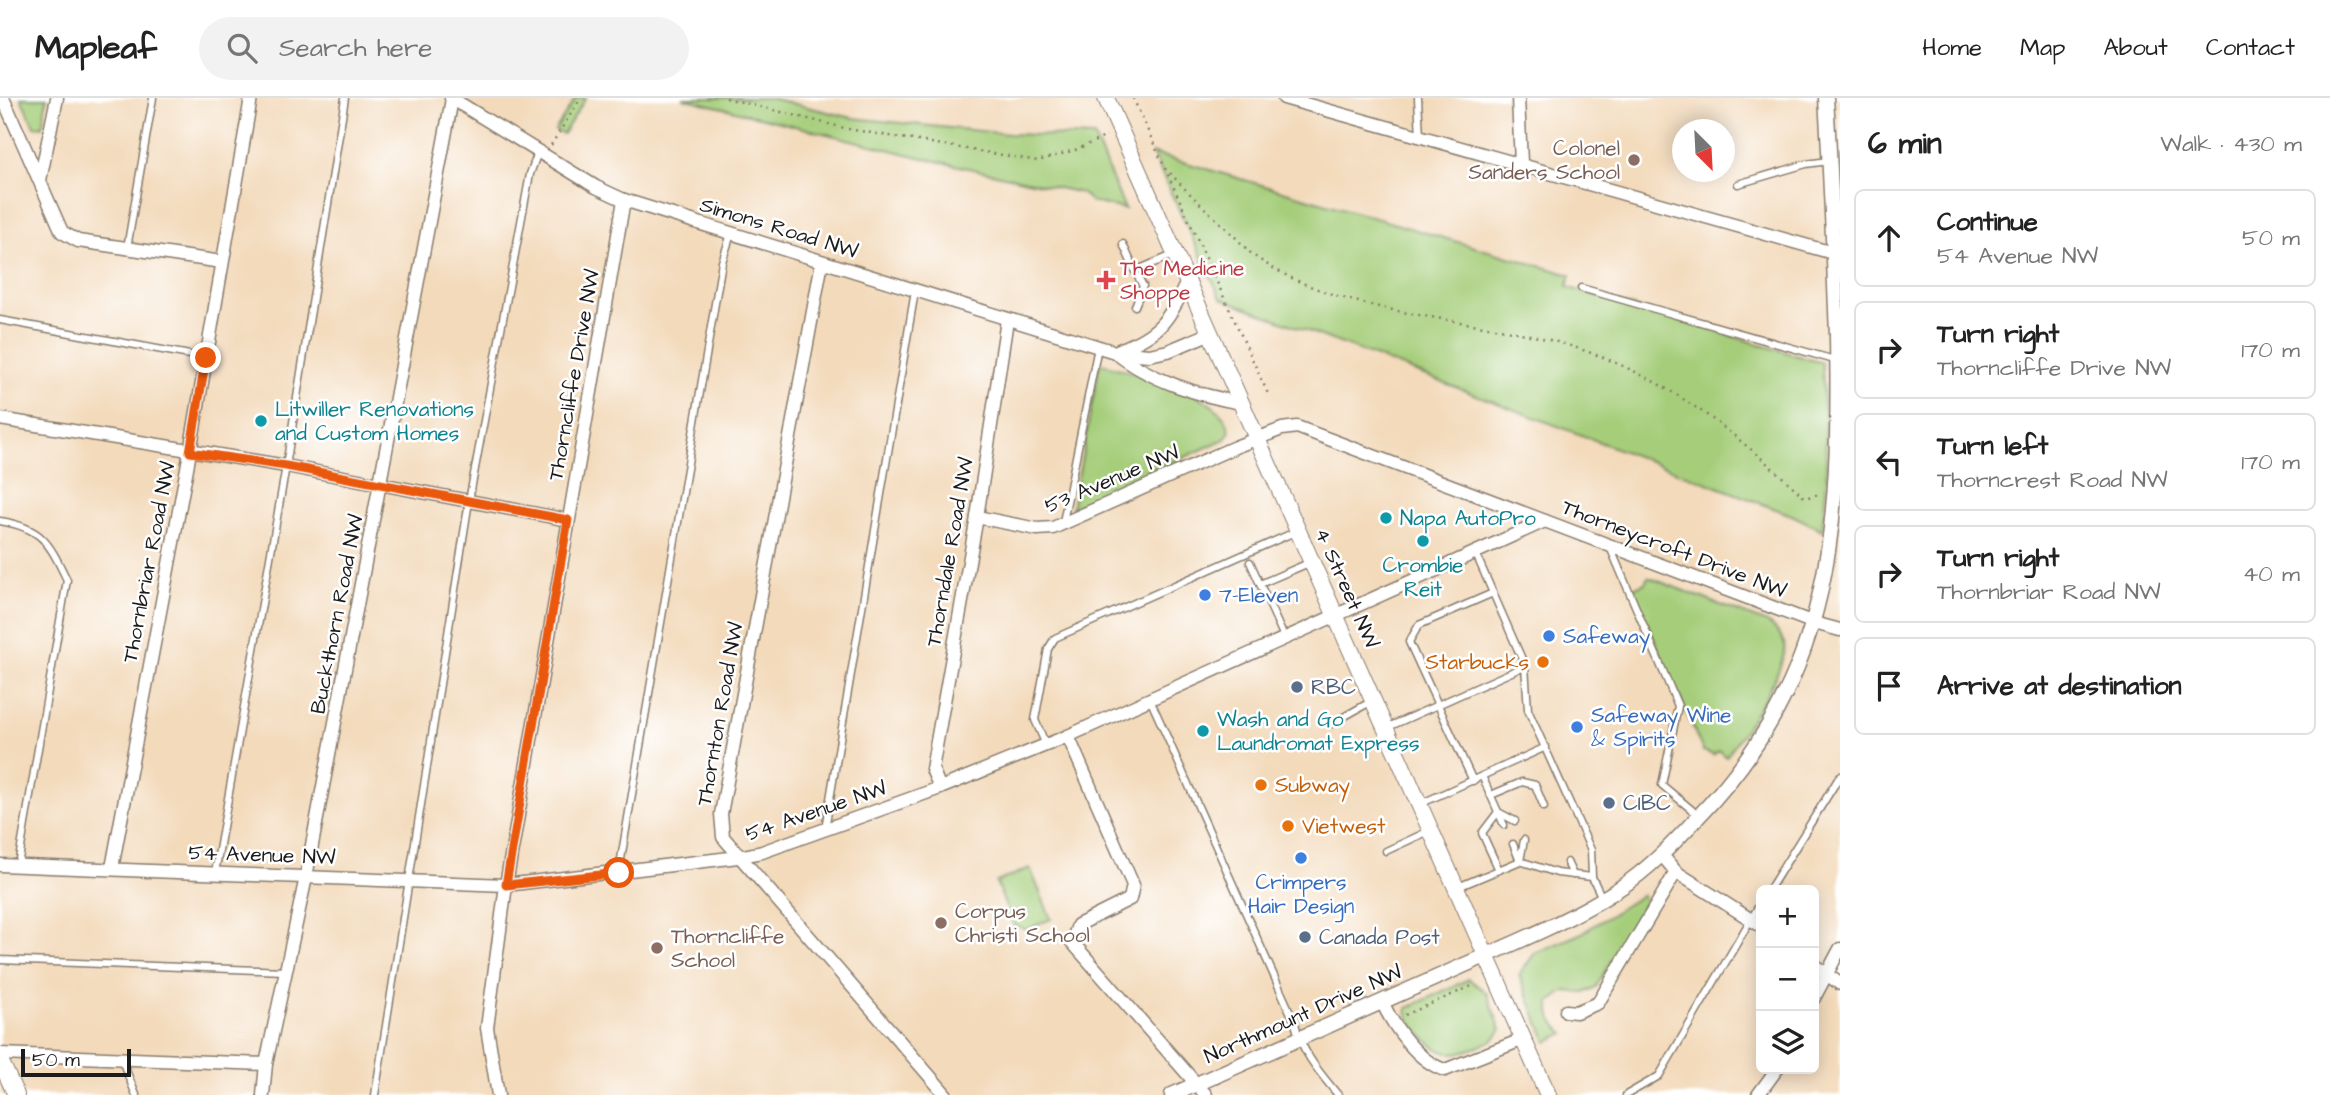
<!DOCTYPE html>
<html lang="en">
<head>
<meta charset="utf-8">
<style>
  body { margin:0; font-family:"Architects Daughter",sans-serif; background:#f2f2f2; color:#222 }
  .controls { position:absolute; right:21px; bottom:21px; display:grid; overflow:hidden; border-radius:10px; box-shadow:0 4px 18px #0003 }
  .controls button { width:63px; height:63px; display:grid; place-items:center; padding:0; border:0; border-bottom:2px solid #e0e0e0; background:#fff; color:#222; font:35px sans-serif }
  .compass { position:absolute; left:1672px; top:21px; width:63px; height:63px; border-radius:50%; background:#fff; box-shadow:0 4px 18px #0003; rotate:156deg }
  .scale { position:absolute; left:21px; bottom:18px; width:110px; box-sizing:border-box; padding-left:7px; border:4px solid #1c1c1c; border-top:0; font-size:19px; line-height:24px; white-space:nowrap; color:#1c1c1c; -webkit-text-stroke:5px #fff; paint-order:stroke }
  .stop { position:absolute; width:21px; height:21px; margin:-16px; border:5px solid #ea580c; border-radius:50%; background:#fff }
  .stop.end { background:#ea580c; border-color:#fff; box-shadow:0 2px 7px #0008 }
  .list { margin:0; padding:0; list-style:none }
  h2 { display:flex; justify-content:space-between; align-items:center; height:91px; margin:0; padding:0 28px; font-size:30px }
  h2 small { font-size:23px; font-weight:400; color:#767676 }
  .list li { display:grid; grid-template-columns:46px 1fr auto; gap:21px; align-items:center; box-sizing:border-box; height:98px; margin:0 14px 14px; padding:0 14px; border:2px solid #e0e0e0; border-radius:10px }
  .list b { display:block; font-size:26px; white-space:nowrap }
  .list p { margin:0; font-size:23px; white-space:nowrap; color:#767676 }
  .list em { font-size:23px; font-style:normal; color:#767676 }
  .icon { flex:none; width:38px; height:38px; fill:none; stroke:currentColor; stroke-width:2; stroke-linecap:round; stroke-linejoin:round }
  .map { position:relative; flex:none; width:1840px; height:997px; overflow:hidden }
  header { display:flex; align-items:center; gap:42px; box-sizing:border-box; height:98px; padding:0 35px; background:#fff; border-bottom:2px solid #e0e0e0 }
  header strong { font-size:33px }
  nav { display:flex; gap:38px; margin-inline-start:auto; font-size:24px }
  .search { width:490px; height:63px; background:#f2f2f2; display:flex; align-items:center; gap:18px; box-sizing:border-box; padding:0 24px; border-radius:38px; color:#767676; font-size:26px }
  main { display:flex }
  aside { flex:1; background:#fff }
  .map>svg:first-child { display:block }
  .green { fill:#a6ce7a; stroke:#61754b; stroke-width:2 }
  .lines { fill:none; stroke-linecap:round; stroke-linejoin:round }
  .service-casing { stroke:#887b6c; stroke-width:9 }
  .minor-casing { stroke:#887b6c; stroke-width:15 }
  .tertiary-casing { stroke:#887b6c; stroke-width:17 }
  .secondary-casing { stroke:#887b6c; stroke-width:18 }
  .path { stroke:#887b6c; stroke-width:2.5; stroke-dasharray:2 5; stroke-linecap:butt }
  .service { stroke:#fff; stroke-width:6 }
  .minor { stroke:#fff; stroke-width:12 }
  .tertiary { stroke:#fff; stroke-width:14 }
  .secondary { stroke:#fff; stroke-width:16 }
  .route { stroke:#ea580c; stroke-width:9 }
  .education-dot { fill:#8d6e63; stroke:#fff; stroke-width:2.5 }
  .health-dot { fill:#e0444e; stroke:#fff; stroke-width:2.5 }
  .culture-dot { fill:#0f9aa8; stroke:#fff; stroke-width:2.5 }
  .shop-dot { fill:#3f7fe0; stroke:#fff; stroke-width:2.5 }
  .food-dot { fill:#e8710a; stroke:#fff; stroke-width:2.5 }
  .service-dot { fill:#5c6f8a; stroke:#fff; stroke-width:2.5 }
  .labels { text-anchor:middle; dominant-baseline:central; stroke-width:5; stroke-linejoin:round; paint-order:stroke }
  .education-label { font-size:21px; fill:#785e54; stroke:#fff; text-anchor:start }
  .street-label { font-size:21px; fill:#1c1c1c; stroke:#fff }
  .health-label { font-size:21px; fill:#be3a42; stroke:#fff; text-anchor:start }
  .culture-label { font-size:21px; fill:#0d838f; stroke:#fff; text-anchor:start }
  .shop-label { font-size:21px; fill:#366cbe; stroke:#fff; text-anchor:start }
  .food-label { font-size:21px; fill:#c56008; stroke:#fff; text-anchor:start }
  .service-label { font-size:21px; fill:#4e5e75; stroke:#fff; text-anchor:start }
</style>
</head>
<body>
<header>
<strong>Mapleaf</strong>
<div class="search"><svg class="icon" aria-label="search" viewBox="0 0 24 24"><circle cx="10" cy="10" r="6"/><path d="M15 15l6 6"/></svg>Search here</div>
<nav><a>Home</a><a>Map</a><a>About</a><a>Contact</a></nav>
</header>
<main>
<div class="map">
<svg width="1840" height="997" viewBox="0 0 1840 997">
  <rect width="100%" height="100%" fill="#fff"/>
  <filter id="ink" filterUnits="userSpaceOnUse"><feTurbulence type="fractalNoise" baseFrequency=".0143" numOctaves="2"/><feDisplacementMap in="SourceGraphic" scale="14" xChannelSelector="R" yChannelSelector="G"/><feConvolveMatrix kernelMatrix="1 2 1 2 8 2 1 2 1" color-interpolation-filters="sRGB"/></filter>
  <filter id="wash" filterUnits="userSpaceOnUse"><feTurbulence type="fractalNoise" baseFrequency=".00686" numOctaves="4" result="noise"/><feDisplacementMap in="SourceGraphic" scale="28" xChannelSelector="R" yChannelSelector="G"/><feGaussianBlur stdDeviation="1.57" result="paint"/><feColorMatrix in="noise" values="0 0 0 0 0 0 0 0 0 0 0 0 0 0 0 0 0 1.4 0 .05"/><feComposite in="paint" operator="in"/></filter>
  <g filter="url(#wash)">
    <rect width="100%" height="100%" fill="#f3dabb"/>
    <!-- green -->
    <g class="green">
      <path d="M 21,0 L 47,0 L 42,29 L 34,28 Z"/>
      <path d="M 576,0 L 586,0 L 563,36 L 555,32 Z"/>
      <path d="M 683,0 L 770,0 L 853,20 L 1009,36 L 1094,39 L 1125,111 L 1092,104 L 1081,95 L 923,60 Z"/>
      <path d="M 1152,55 L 1571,177 L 1567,189 L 1822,265 L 1827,381 L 1822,432 L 1794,418 L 1221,200 Z"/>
      <path d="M 1100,265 C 1136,277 1222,292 1230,333 L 1225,341 L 1072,410 Z"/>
      <path d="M 1648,479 L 1767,525 C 1775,530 1782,536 1784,545 C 1789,571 1741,637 1726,659 L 1719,653 L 1713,657 L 1703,653 L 1634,495 L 1635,489 L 1645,485 Z"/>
      <path d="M 1030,770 L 1051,821 L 1026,832 L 1013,826 L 996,784 Z"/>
      <path d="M 1642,797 L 1646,802 L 1596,889 L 1584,895 L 1565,893 L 1550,904 C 1549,920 1553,926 1565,935 L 1547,944 L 1519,877 L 1535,855 L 1582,835 Z"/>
      <path d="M 1469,881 L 1487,895 L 1501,932 C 1496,942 1491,943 1480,948 C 1450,960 1440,958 1419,934 C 1411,926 1408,921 1407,910 Z"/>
    </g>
  </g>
  <g filter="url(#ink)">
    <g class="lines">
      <defs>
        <g id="service">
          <path d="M 1418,0 L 1420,38"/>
          <path d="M 1738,86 L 1806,66 L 1828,63"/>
          <path d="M 1123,146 L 1135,173"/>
          <path d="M 127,150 L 153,0"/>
          <path d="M 1581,190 L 1838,263"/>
          <path d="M 1135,208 L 1143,188 L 1135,173 L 1173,157"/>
          <path d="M 0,222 L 206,260"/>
          <path d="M 0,423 C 43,430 49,445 67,482 L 18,767"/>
          <path d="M 1063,424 L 1098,249"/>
          <path d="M 1610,449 L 1678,608 L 1662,687 L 1698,717"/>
          <path d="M 1475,454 L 1525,568 L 1528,612 L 1591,752 L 1592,779 L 1602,800"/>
          <path d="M 1250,464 L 1284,539"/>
          <path d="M 1260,486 L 1311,464"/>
          <path d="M 1150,601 L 1295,925 C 1301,954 1320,975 1338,997"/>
          <path d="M 1331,626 L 1372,603"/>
          <path d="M 1386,630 L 1525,568"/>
          <path d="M 1046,647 L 1035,622 L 1048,551 L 1055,540 L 1297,433"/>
          <path d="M 1482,678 L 1504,727"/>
          <path d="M 1473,683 L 1409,544 L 1419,527 L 1493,495"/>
          <path d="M 1491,697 L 1522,684 L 1535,687 L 1544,709"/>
          <path d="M 1420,706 L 1546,649"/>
          <path d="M 825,731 L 915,193"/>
          <path d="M 1513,746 L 1519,761"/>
          <path d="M 1386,753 L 1429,733"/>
          <path d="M 1520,763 L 1524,742"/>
          <path d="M 1567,764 L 1573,777"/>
          <path d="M 1499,772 L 1482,735 L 1498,714 L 1515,723"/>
          <path d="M 619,773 L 722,164 L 731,136"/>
          <path d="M 215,775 L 286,368 L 345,0"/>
          <path d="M 1458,789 L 1520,763 L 1557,775 L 1592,779"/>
          <path d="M 1769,792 L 1840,678"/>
          <path d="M 0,862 L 285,873"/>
          <path d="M 121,960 L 136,997"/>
          <path d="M 375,997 L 469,403 L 530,76 L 538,54"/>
          <path d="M 1626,997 L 1659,978 L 1761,804"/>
        </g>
        <g id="minor">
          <path d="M 3,0 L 62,134 L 78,143 L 222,164"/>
          <path d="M 451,0 L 596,89 L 624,102 L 1115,254 L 1149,257 L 1168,253 L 1211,235"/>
          <path d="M 1284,0 L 1840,157"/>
          <path d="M 1518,0 L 1521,65"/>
          <path d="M 40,82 L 57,0"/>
          <path d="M 822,164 L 721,716 L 723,739 L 946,997"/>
          <path d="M 1119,252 C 1160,236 1168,223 1187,184"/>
          <path d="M 1115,254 C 1149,282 1200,298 1242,305"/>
          <path d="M 0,321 L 286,368 L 568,422"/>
          <path d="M 977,419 L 1037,431 L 1053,430 L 1235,349 L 1282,331 L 1297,329 L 1814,525 L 1840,532"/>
          <path d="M 1068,638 L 1133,787 L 1130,801 L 1078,827 L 1072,844 L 1206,997"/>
          <path d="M 940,690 L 932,671 L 977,419 L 1007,222"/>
          <path d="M 1662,757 L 1676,774 L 1761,828"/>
          <path d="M 0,767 L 506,787 L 738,759 L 762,754 L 940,690 L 1068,638 L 1545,423"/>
          <path d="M 112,770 L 190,354 L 251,0"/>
          <path d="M 1814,867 L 1840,886"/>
          <path d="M 1814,900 L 1840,851"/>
          <path d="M 1382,904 C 1394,929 1418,964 1445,972 L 1524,941"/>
          <path d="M 1566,913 L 1576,914 L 1598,905 L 1676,774"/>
          <path d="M 0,956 L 266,966"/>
          <path d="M 263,997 L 266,966 L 306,779 L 452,1"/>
          <path d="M 498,997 L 487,930 L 506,787 L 624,102"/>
          <path d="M 1758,997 L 1777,971"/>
        </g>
        <path id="tertiary" d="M 1172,997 C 1267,954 1363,913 1458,870 C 1511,846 1568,824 1617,792 C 1648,772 1673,746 1698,719 C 1835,576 1840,426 1837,238 C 1834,159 1831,79 1826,0"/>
        <g id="secondary">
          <path d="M 1106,0 L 1548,997"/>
          <path d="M 0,962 L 16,997"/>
        </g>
      </defs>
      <!-- service casing -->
      <use href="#service" class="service-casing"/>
      <!-- minor casing -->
      <use href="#minor" class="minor-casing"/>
      <!-- tertiary casing -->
      <use href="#tertiary" class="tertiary-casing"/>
      <!-- secondary casing -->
      <use href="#secondary" class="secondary-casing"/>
      <!-- path -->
      <g class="path">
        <path d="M 726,0 L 848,31 L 1038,63 L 1075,52 L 1107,38"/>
        <path d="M 1133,0 L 1269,298"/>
        <path d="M 551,47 L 581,0"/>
        <path d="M 1170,75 C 1189,96 1209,114 1230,134 C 1239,142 1247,153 1257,160 C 1345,220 1458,216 1557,244 C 1658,272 1731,330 1805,400 L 1819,396"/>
        <path d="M 1405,917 L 1472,888"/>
      </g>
      <!-- service -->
      <use href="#service" class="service"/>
      <!-- minor -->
      <use href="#minor" class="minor"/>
      <!-- tertiary -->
      <use href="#tertiary" class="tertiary"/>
      <!-- secondary -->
      <use href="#secondary" class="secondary"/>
    </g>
  </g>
  <g class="lines" filter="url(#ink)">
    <!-- route -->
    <path class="route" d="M 206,260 L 190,354 L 286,368 L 568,422 L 506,787 L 619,775"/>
  </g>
  <!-- markers -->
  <g class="education-dot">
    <circle cx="1634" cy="62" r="7"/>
    <circle cx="941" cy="825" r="7"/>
    <circle cx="657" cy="850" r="7"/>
  </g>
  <path class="health-dot" d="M1102.5 171.5h7v7h7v7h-7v7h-7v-7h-7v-7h7z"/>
  <g class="culture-dot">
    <circle cx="261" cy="323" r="7"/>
    <circle cx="1386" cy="420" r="7"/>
    <circle cx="1423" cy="443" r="7"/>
    <circle cx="1203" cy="633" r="7"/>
  </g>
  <g class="shop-dot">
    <circle cx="1205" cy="497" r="7"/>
    <circle cx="1549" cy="538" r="7"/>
    <circle cx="1577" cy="629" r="7"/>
    <circle cx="1301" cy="760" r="7"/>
  </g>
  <g class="food-dot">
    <circle cx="1543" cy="564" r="7"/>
    <circle cx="1261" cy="687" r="7"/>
    <circle cx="1288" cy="728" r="7"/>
  </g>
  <g class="service-dot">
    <circle cx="1297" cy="589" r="7"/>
    <circle cx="1609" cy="705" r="7"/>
    <circle cx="1305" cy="839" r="7"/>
  </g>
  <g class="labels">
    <!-- education labels -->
    <g class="education-label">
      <text x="1620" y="50" text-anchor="end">Colonel<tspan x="1620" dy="24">Sanders School</tspan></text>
      <text x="955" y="813">Corpus<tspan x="955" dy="24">Christi School</tspan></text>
      <text x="671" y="838">Thorncliffe<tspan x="671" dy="24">School</tspan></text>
    </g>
    <!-- street labels -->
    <g class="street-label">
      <text transform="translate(779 130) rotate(17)">Simons Road NW</text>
      <text transform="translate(574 277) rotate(-80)">Thorncliffe Drive NW</text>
      <text transform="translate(1112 381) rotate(-23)">53 Avenue NW</text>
      <text transform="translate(1674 451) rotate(21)">Thorneycroft Drive NW</text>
      <text transform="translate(950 454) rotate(-80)">Thorndale Road NW</text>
      <text transform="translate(149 464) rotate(-79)">Thornbriar Road NW</text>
      <text transform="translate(1347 490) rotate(66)">4 Street NW</text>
      <text transform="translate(337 516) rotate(-79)">Buckthorn Road NW</text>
      <text transform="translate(720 616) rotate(-80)">Thornton Road NW</text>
      <text transform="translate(816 713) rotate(-19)">54 Avenue NW</text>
      <text transform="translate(262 757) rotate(2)">54 Avenue NW</text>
      <text transform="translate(1303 916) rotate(-24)">Northmount Drive NW</text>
    </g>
    <!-- health labels -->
    <g class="health-label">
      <text x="1120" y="170">The Medicine<tspan x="1120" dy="24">Shoppe</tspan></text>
    </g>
    <!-- culture labels -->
    <g class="culture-label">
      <text x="275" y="311">Litwiller Renovations<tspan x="275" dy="24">and Custom Homes</tspan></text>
      <text x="1400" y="420">Napa AutoPro</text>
      <text x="1423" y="467" text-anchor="middle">Crombie<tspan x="1423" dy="24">Reit</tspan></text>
      <text x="1217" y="621">Wash and Go<tspan x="1217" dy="24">Laundromat Express</tspan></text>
    </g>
    <!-- shop labels -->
    <g class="shop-label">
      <text x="1219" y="497">7-Eleven</text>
      <text x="1563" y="538">Safeway</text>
      <text x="1591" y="617">Safeway Wine<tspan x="1591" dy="24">&amp; Spirits</tspan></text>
      <text x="1301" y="784" text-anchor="middle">Crimpers<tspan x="1301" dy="24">Hair Design</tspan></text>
    </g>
    <!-- food labels -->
    <g class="food-label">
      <text x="1529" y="564" text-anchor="end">Starbucks</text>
      <text x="1275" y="687">Subway</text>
      <text x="1302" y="728">Vietwest</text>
    </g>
    <!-- service labels -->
    <g class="service-label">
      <text x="1311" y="589">RBC</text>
      <text x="1623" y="705">CIBC</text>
      <text x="1319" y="839">Canada Post</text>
    </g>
  </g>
</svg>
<div class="controls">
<button>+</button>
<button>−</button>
<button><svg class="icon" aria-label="layers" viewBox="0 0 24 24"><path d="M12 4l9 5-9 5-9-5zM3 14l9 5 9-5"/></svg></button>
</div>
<svg class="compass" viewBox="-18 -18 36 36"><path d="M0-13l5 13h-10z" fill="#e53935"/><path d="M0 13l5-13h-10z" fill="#767676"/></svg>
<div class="scale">50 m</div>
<div class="stop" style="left:619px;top:775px"></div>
<div class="stop end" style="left:206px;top:260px"></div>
</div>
<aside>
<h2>6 min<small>Walk · 430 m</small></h2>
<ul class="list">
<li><svg class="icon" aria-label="ahead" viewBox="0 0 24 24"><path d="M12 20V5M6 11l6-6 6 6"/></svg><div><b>Continue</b><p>54 Avenue NW</p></div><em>50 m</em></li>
<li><svg class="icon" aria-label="right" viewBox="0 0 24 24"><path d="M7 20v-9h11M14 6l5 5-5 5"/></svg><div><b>Turn right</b><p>Thorncliffe Drive NW</p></div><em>170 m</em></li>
<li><svg class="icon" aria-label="left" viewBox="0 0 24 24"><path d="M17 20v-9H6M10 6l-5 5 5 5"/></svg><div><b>Turn left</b><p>Thorncrest Road NW</p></div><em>170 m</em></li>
<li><svg class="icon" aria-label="right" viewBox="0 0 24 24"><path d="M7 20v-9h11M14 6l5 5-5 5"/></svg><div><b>Turn right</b><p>Thornbriar Road NW</p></div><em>40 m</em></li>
<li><svg class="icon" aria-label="arrive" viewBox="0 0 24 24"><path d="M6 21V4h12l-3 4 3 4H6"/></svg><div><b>Arrive at destination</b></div></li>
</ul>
</aside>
</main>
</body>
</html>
